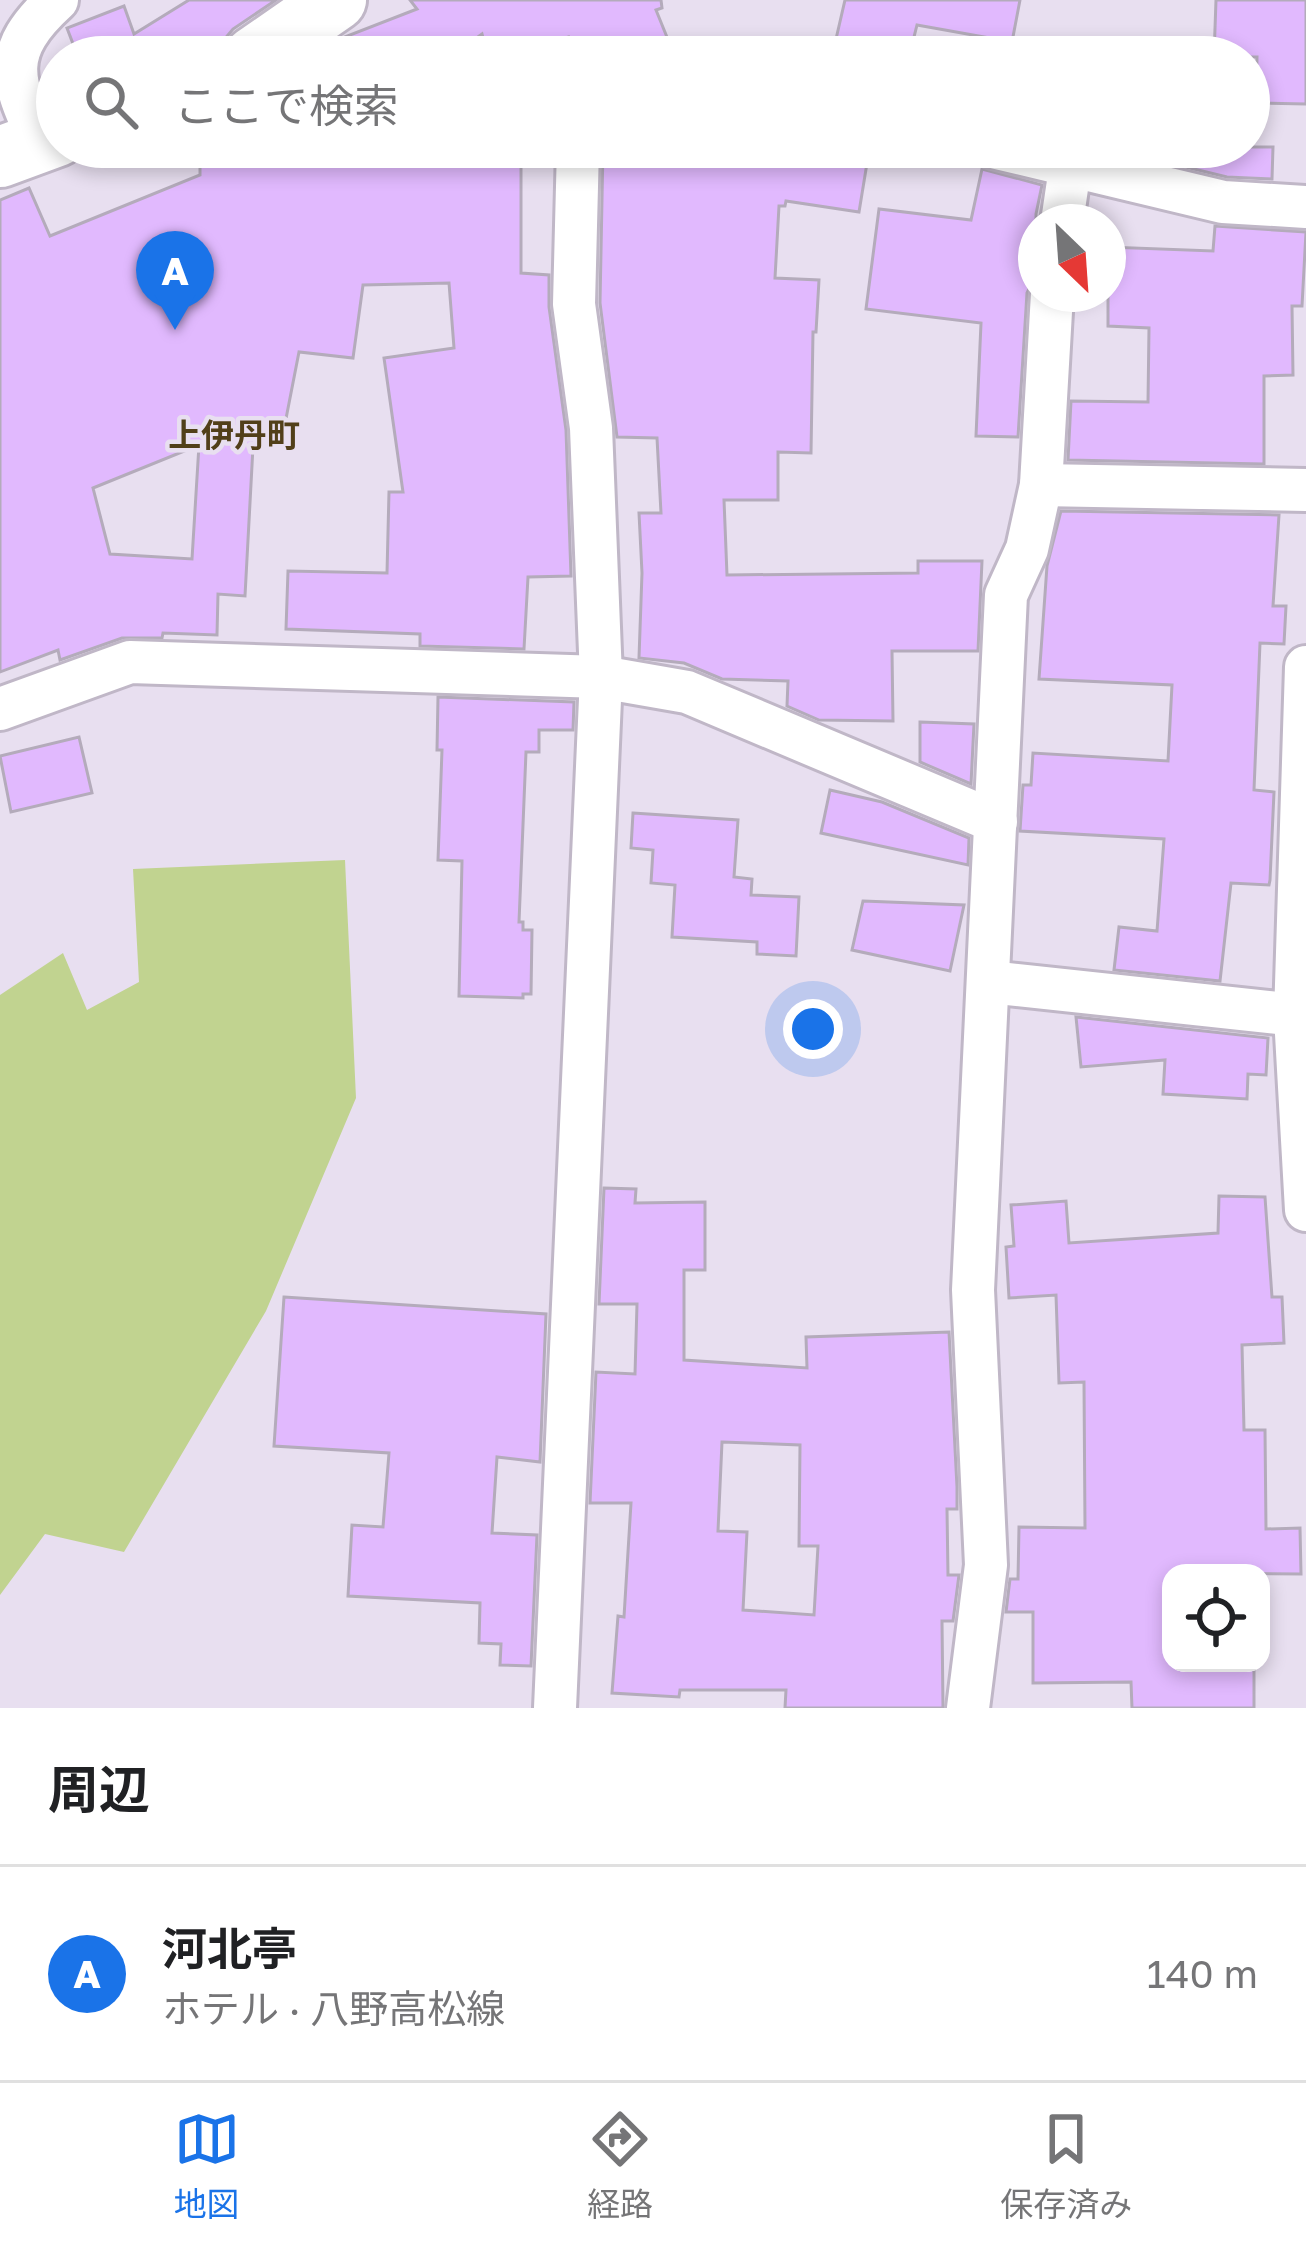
<!DOCTYPE html>
<html lang="ja">
<head>
<meta charset="utf-8">
<style>
  body { margin:0; font-family:"Golos Text","Noto Sans JP",sans-serif; background:#f6f6f6; color:#202124 }
  .controls { position:absolute; right:36px; bottom:36px; display:grid; overflow:hidden; border-radius:24px; box-shadow:0 6px 18px #0003 }
  .controls button { width:108px; height:108px; display:grid; place-items:center; padding:0; border:0; border-bottom:3px solid #e0e0e0; background:#fff; color:#202124; font:60px sans-serif }
  .compass { position:absolute; left:1018px; top:204px; width:108px; height:108px; border-radius:50%; background:#fff; box-shadow:0 6px 18px #0003; rotate:155deg }
  .you { position:absolute; left:813px; top:1029px; width:42px; height:42px; margin:-30px; border:9px solid #fff; border-radius:50%; background:#1a73e8; box-shadow:0 0 0 18px #1a73e833 }
  .badge { display:grid; place-items:center; width:78px; height:78px; border-radius:50%; background:#1a73e8; color:#fff; font-size:39px; font-weight:700 }
  .pin { position:absolute; translate:-50% -99px; filter:drop-shadow(0 3px 6px #0008) }
  .pin::after { content:''; position:absolute; top:63px; width:42px; height:36px; background:inherit; clip-path:polygon(0 0,100% 0,50% 100%) }
  .list { margin:0; padding:0; list-style:none }
  h2 { display:flex; justify-content:space-between; align-items:center; height:156px; margin:0; padding:0 48px; font-size:51px }
  h2 small { font-size:39px; font-weight:400; color:#757577 }
  .list li { display:grid; grid-template-columns:78px 1fr auto; gap:36px; align-items:center; box-sizing:border-box; height:216px; padding:0 48px; border-top:3px solid #e0e0e0 }
  .list b { display:block; font-size:45px; white-space:nowrap }
  .list p { margin:0; font-size:39px; white-space:nowrap; color:#757577 }
  .list em { font-size:39px; font-style:normal; color:#757577 }
  .icon { flex:none; width:66px; height:66px; fill:none; stroke:currentColor; stroke-width:2; stroke-linecap:round; stroke-linejoin:round }
  .map { position:relative; flex:none; width:1306px; height:1708px; overflow:hidden }
  .search { position:absolute; background:#fff; box-shadow:0 6px 18px #0003; left:36px; right:36px; top:36px; height:132px; display:flex; align-items:center; gap:30px; box-sizing:border-box; padding:0 42px; border-radius:66px; color:#757577; font-size:45px }
  .sheet { height:372px; background:#fff }
  nav { display:flex; justify-content:space-around; align-items:center; box-sizing:border-box; height:168px; border-top:3px solid #e0e0e0; background:#fff; font-size:33px; color:#757577 }
  nav a { display:grid; justify-items:center; gap:6px }
  nav .on { color:#1a73e8 }
  .map>svg:first-child { display:block }
  .green { fill:#c1d390 }
  .building { fill:#e1b9fe; stroke:#b4abbb; stroke-width:3; fill-rule:evenodd }
  .lines { fill:none; stroke-linecap:round; stroke-linejoin:round }
  .street-casing { stroke:#c0b7c7; stroke-width:48 }
  .secondary-casing { stroke:#c0b7c7; stroke-width:66 }
  .street { stroke:#fff; stroke-width:42 }
  .secondary { stroke:#fff; stroke-width:60 }
  .labels { text-anchor:middle; dominant-baseline:central; stroke-width:9; stroke-linejoin:round; paint-order:stroke }
  .neighbourhood-label { font-size:33px; font-weight:bold; fill:#513f19; stroke:#e8dff0 }
</style>
</head>
<body>
<div class="map">
<svg width="1306" height="1708" viewBox="0 0 1306 1708">
  <rect width="100%" height="100%" fill="#e8dff0"/>
  <!-- green -->
  <path class="green" d="M 345,860 L 356,1098 L 266,1311 L 124,1552 L 45,1534 L 0,1595 L 0,995 L 63,953 L 87,1010 L 139,982 L 133,869 Z"/>
  <!-- building -->
  <g class="building">
    <path d="M 189,0 L 276,0 L 233,29 L 223,41 L 220,57 L 78,57 L 67,28 L 124,6 L 134,34 Z"/>
    <path d="M 410,0 L 661,0 L 662,8 L 656,10 L 675,57 L 566,57 L 568,37 L 505,57 L 488,57 L 482,34 L 450,57 L 314,57 L 342,38 L 417,9 Z"/>
    <path d="M 845,0 L 1020,0 L 1012,42 L 917,25 L 909,57 L 856,57 L 833,52 Z"/>
    <path d="M 1216,0 L 1306,0 L 1306,104 L 1256,103 L 1257,57 L 1214,57 Z"/>
    <path d="M 200,147 L 333,147 L 335,158 L 411,153 L 412,147 L 521,147 L 521,273 L 549,275 L 549,307 L 566,430 L 571,576 L 528,577 L 524,649 L 420,646 L 420,634 L 286,629 L 288,571 L 387,573 L 389,492 L 403,492 L 384,358 L 454,348 L 449,283 L 363,285 L 353,358 L 299,352 L 283,434 L 254,428 L 245,596 L 218,594 L 217,635 L 163,633 L 162,638 L 122,638 L 60,660 L 58,650 L 0,672 L 0,200 L 29,188 L 50,236 L 200,175 ZM 199,445 L 192,559 L 110,554 L 93,488 Z"/>
    <path d="M 603,147 L 799,151 L 801,147 L 868,157 L 859,212 L 786,201 L 785,206 L 779,206 L 775,278 L 819,280 L 816,332 L 813,332 L 811,453 L 778,452 L 778,500 L 724,500 L 727,575 L 918,573 L 918,561 L 982,561 L 978,651 L 892,651 L 893,721 L 819,720 L 787,706 L 788,681 L 722,679 L 684,663 L 639,658 L 642,573 L 639,513 L 661,513 L 657,438 L 617,437 L 600,303 Z"/>
    <path d="M 1132,147 L 1273,147 L 1272,179 L 1227,177 L 1132,154 Z"/>
    <path d="M 982,169 L 1042,185 L 1036,214 L 1036,275 L 1027,293 L 1018,437 L 976,436 L 981,323 L 866,309 L 879,209 L 971,220 Z"/>
    <path d="M 1215,226 L 1306,232 L 1302,306 L 1292,306 L 1293,375 L 1264,376 L 1264,464 L 1068,460 L 1071,401 L 1148,402 L 1149,328 L 1108,326 L 1108,247 L 1213,251 Z"/>
    <path d="M 1061,511 L 1279,515 L 1273,606 L 1286,606 L 1284,644 L 1260,643 L 1254,790 L 1274,792 L 1270,880 L 1269,885 L 1231,883 L 1220,981 L 1114,970 L 1119,927 L 1157,931 L 1164,839 L 1020,831 L 1023,785 L 1031,785 L 1033,753 L 1168,761 L 1172,685 L 1039,679 L 1047,566 Z"/>
    <path d="M 438,697 L 574,702 L 573,730 L 539,730 L 539,752 L 526,752 L 519,922 L 523,922 L 523,930 L 532,930 L 531,994 L 523,994 L 523,998 L 459,996 L 462,861 L 438,860 L 442,750 L 437,750 Z"/>
    <path d="M 920,722 L 974,724 L 971,784 L 920,762 Z"/>
    <path d="M 79,737 L 92,793 L 11,812 L 0,756 Z"/>
    <path d="M 830,790 L 882,802 L 969,838 L 968,865 L 821,833 Z"/>
    <path d="M 633,813 L 738,820 L 734,877 L 752,879 L 751,895 L 799,897 L 796,956 L 757,954 L 757,942 L 672,937 L 675,885 L 651,883 L 653,850 L 631,848 Z"/>
    <path d="M 863,901 L 964,905 L 950,971 L 852,950 Z"/>
    <path d="M 1076,1017 L 1268,1038 L 1266,1075 L 1248,1074 L 1247,1099 L 1163,1094 L 1165,1060 L 1081,1067 Z"/>
    <path d="M 604,1188 L 636,1189 L 635,1203 L 705,1202 L 705,1270 L 684,1270 L 684,1360 L 807,1368 L 806,1337 L 949,1332 L 957,1487 L 957,1509 L 947,1509 L 948,1575 L 959,1575 L 953,1621 L 942,1621 L 943,1708 L 785,1708 L 786,1690 L 680,1690 L 679,1697 L 612,1693 L 618,1616 L 624,1617 L 631,1503 L 590,1503 L 596,1372 L 635,1374 L 637,1304 L 599,1304 ZM 722,1442 L 800,1445 L 799,1546 L 818,1546 L 814,1615 L 743,1610 L 747,1532 L 718,1531 Z"/>
    <path d="M 1219,1196 L 1265,1197 L 1272,1297 L 1282,1297 L 1284,1343 L 1242,1345 L 1244,1430 L 1265,1430 L 1266,1529 L 1300,1528 L 1301,1574 L 1171,1573 L 1171,1663 L 1254,1663 L 1254,1708 L 1132,1708 L 1131,1682 L 1033,1683 L 1033,1612 L 1006,1612 L 1010,1579 L 1018,1579 L 1019,1527 L 1085,1528 L 1084,1382 L 1059,1383 L 1056,1295 L 1009,1298 L 1006,1247 L 1014,1246 L 1011,1205 L 1066,1201 L 1069,1243 L 1218,1233 Z"/>
    <path d="M 284,1297 L 546,1314 L 540,1462 L 497,1457 L 492,1533 L 537,1535 L 531,1666 L 500,1665 L 501,1644 L 479,1643 L 480,1603 L 348,1596 L 352,1525 L 383,1527 L 389,1453 L 274,1446 Z"/>
  </g>
  <g class="lines">
    <defs>
      <g id="street">
        <path d="M 40,142 C 11,80 0,52 57,0"/>
        <path d="M 993,147 L 1223,202 L 1306,207"/>
        <path d="M 1062,222 L 1070,168"/>
        <path d="M 1041,485 L 1306,490"/>
        <path d="M 1306,667 L 1295,1016 L 1306,1210"/>
        <path d="M 0,709 L 130,662 L 601,677 L 687,692 L 996,822"/>
        <path d="M 989,982 L 1306,1016"/>
        <path d="M 555,1708 L 601,677 L 591,428 L 574,304 L 578,147"/>
        <path d="M 968,1708 L 986,1565 L 973,1290 L 1006,595 L 1027,549 L 1041,485 L 1052,294"/>
      </g>
      <g id="secondary">
        <path d="M 254,57 L 336,0"/>
        <path d="M 0,157 L 57,136"/>
      </g>
    </defs>
    <!-- street casing -->
    <use href="#street" class="street-casing"/>
    <!-- secondary casing -->
    <use href="#secondary" class="secondary-casing"/>
    <!-- street -->
    <use href="#street" class="street"/>
    <!-- secondary -->
    <use href="#secondary" class="secondary"/>
  </g>
  <g class="labels">
    <!-- neighbourhood labels -->
    <g class="neighbourhood-label">
      <text x="234" y="434">上伊丹町</text>
    </g>
  </g>
</svg>
<div class="controls">
<button><svg class="icon" aria-label="locate" viewBox="0 0 24 24"><circle cx="12" cy="12" r="6"/><path d="M12 2v4M12 18v4M2 12h4M18 12h4"/></svg></button>
</div>
<svg class="compass" viewBox="-18 -18 36 36"><path d="M0-13l5 13h-10z" fill="#e53935"/><path d="M0 13l5-13h-10z" fill="#757577"/></svg>
<div class="you"></div>
<div class="pin badge" style="left:175px;top:330px">A</div>
<div class="search"><svg class="icon" aria-label="search" viewBox="0 0 24 24"><circle cx="10" cy="10" r="6"/><path d="M15 15l6 6"/></svg>ここで検索</div>
</div>
<section class="sheet">
<h2>周辺<small></small></h2>
<ul class="list">
<li><span class="badge">A</span><div><b>河北亭</b><p>ホテル · 八野高松線</p></div><em>140 m</em></li>
</ul>
</section>
<nav>
<a class="on"><svg class="icon" aria-label="map" viewBox="0 0 24 24"><path d="M3 6l6-2 6 2 6-2v14l-6 2-6-2-6 2zM9 4v14M15 6v14"/></svg>地図</a>
<a><svg class="icon" aria-label="directions" viewBox="0 0 24 24"><path d="M12 3l9 9-9 9-9-9zM9 14v-3h6M13 9l2 2-2 2"/></svg>経路</a>
<a><svg class="icon" aria-label="saved" viewBox="0 0 24 24"><path d="M7 4h10v16l-5-4-5 4z"/></svg>保存済み</a>
</nav>
</body>
</html>
